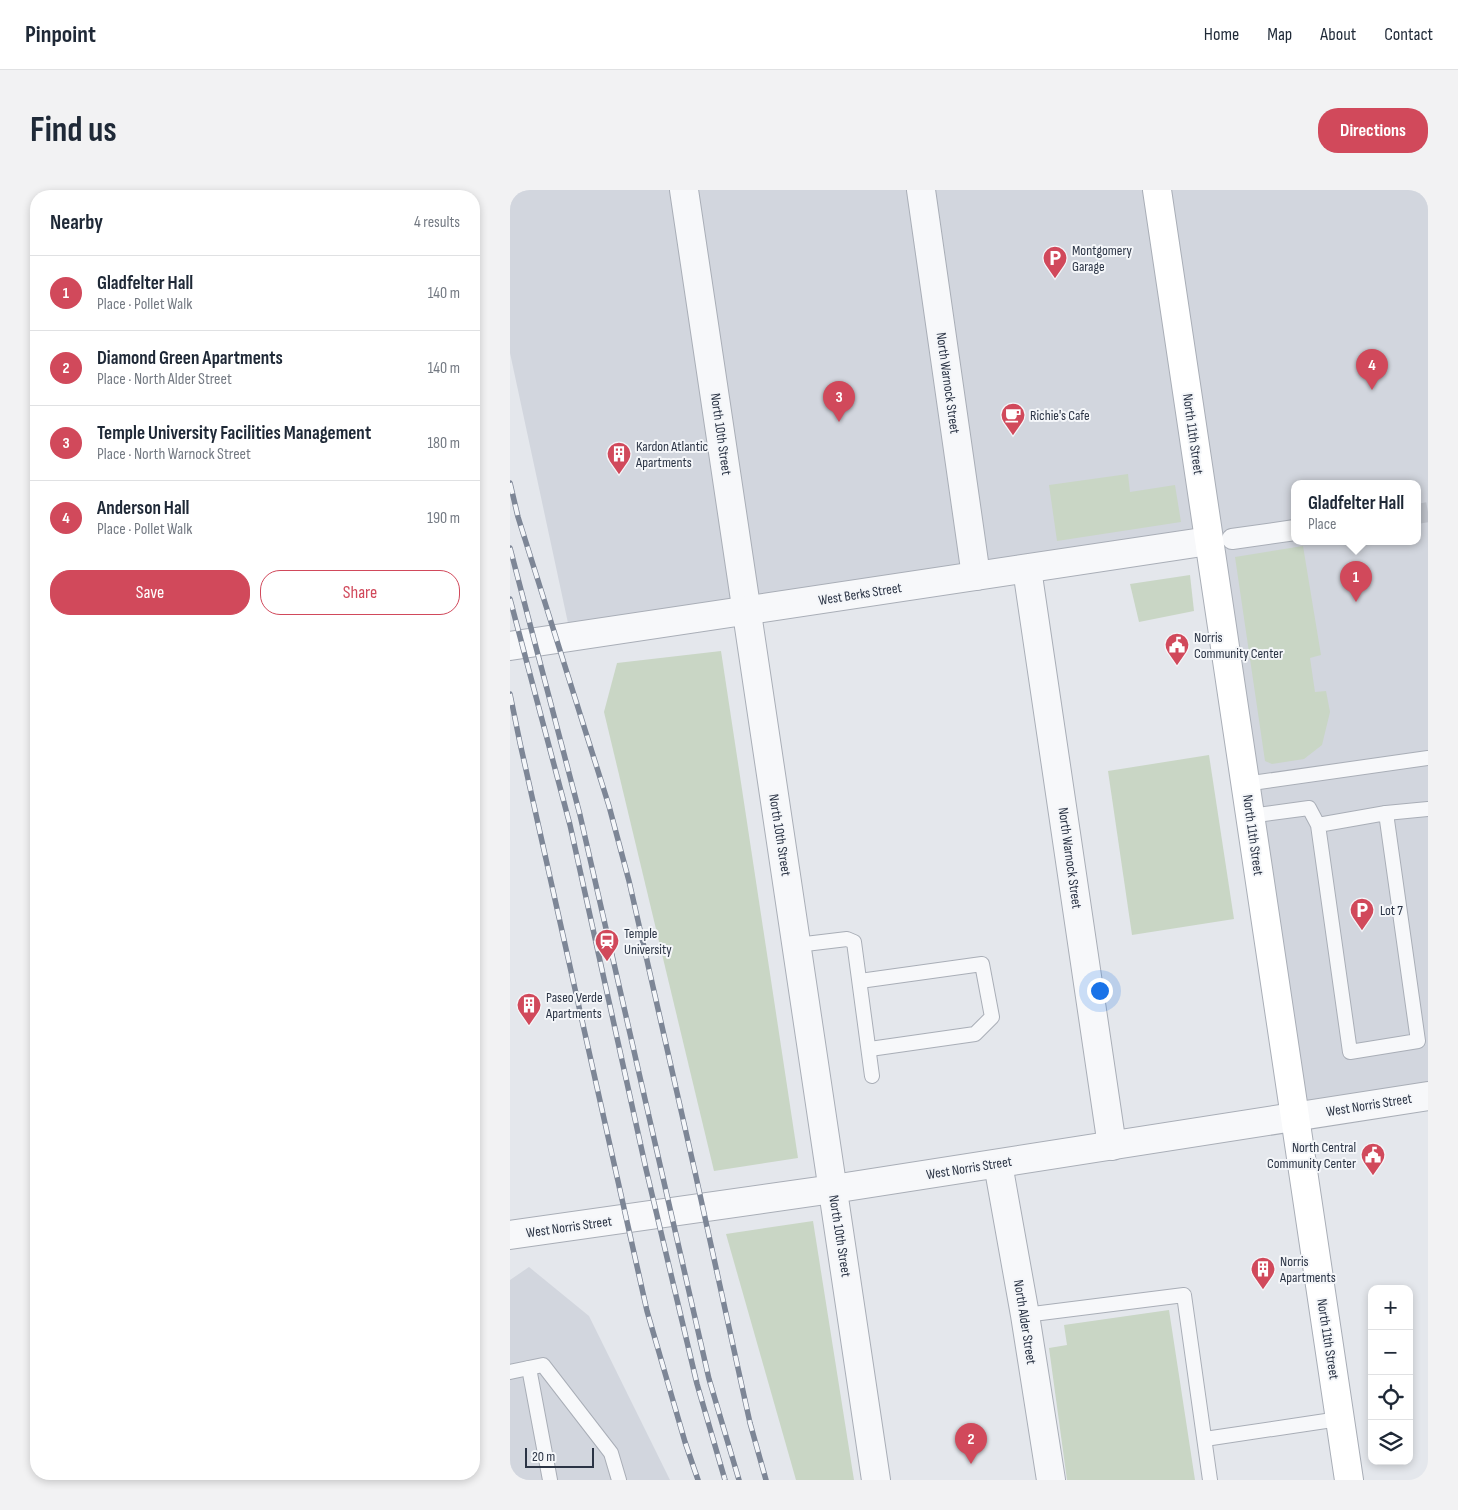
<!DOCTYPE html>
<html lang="en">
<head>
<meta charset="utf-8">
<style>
  body { margin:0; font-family:"Sofia Sans Condensed",sans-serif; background:#f2f2f3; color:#1f2937 }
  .controls { position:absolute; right:15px; bottom:15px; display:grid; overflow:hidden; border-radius:10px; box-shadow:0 2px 8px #0003 }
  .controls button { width:45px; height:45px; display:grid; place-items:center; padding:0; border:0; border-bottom:1px solid #e0e1e3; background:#fff; color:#1f2937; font:25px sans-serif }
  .scale { position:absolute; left:15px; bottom:12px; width:69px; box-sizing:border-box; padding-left:5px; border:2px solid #2b3445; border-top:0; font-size:14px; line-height:18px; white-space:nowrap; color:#2b3445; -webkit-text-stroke:4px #f4f6f9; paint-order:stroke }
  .you { position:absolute; left:589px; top:800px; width:18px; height:18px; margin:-12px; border:4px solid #fff; border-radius:50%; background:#1a73e8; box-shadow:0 0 0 8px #1a73e833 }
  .badge { display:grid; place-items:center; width:32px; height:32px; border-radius:50%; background:#d1495b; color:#fff; font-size:16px; font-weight:700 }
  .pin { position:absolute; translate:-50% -41px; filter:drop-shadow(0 1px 2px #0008) }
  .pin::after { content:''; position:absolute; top:26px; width:18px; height:15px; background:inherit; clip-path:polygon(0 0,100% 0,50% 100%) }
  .popup { position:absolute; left:781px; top:290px; width:130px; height:65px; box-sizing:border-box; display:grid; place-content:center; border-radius:10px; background:#fff; filter:drop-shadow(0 1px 4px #0005); font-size:16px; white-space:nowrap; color:#747a83 }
  .popup b { font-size:19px; color:#1f2937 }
  .popup::after { content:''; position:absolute; left:50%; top:100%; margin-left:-10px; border:10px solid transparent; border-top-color:#fff }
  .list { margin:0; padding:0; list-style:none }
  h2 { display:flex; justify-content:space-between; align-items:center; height:65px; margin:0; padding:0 20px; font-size:21px }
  h2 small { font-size:16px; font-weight:400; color:#747a83 }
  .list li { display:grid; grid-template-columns:32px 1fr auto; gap:15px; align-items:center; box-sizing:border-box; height:75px; padding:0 20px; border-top:1px solid #e0e1e3 }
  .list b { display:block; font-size:19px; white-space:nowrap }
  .list p { margin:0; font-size:16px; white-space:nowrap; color:#747a83 }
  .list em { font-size:16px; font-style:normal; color:#747a83 }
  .actions { display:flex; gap:10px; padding:15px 20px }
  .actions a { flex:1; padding:11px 0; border:1px solid #d1495b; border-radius:20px; text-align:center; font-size:18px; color:#d1495b }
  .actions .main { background:#d1495b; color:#fff }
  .icon { flex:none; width:28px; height:28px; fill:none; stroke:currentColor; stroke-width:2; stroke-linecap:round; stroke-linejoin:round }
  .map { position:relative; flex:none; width:918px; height:1290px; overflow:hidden; border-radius:20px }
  header { display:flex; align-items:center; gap:30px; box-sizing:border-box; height:70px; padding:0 25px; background:#fff; border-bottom:1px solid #e0e1e3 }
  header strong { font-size:24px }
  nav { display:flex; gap:28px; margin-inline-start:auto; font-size:18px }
  .intro { display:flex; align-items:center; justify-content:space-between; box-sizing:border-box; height:120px; padding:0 30px }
  h1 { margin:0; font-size:35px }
  .button { padding:12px 22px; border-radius:20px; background:#d1495b; color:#fff; font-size:18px; font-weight:700 }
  main { display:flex; gap:30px; padding:0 30px }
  aside { flex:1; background:#fff; border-radius:20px; box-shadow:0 2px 8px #0003 }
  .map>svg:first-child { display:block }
  .built { fill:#d2d6de; fill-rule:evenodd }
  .green { fill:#c9d6c5 }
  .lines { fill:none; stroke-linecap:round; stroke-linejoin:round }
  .pedestrian-tunnel { stroke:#bfc3cb; stroke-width:20; stroke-dasharray:20 10; stroke-linecap:butt }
  .service-casing { stroke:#a9aeb7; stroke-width:16 }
  .pedestrian-casing { stroke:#a9aeb7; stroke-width:22 }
  .minor-casing { stroke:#a9aeb7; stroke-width:30 }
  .secondary-casing { stroke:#a9aeb7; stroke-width:30 }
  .service { stroke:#f7f8fa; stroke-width:14 }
  .pedestrian { stroke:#f7f8fa; stroke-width:20 }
  .minor { stroke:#f7f8fa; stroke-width:28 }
  .secondary { stroke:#fff; stroke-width:28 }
  .rail-casing { stroke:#7d8696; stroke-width:5.5 }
  .rail { stroke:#f4f6f9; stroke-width:4; stroke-dasharray:11; stroke-linecap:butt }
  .labels { text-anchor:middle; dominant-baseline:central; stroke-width:4; stroke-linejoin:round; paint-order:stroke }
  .poi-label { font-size:14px; fill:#2b3445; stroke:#f4f6f9; text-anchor:start }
  .street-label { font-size:14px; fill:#2b3445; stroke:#f4f6f9 }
</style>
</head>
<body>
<header>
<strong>Pinpoint</strong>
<nav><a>Home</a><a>Map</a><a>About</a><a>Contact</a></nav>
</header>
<div class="intro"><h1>Find us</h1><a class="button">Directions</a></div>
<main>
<aside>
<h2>Nearby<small>4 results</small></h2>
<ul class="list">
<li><span class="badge">1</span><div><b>Gladfelter Hall</b><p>Place · Pollet Walk</p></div><em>140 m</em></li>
<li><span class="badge">2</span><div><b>Diamond Green Apartments</b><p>Place · North Alder Street</p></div><em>140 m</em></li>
<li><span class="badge">3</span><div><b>Temple University Facilities Management</b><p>Place · North Warnock Street</p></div><em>180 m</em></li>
<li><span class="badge">4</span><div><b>Anderson Hall</b><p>Place · Pollet Walk</p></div><em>190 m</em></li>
</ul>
<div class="actions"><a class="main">Save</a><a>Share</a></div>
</aside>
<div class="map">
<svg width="918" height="1290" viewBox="0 0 918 1290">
  <rect width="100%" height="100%" fill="#e4e7ec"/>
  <!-- built -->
  <g class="built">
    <path d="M 0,0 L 918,0 L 918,906 L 784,927 L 699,351 L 61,447 L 0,163 ZM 785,293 L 907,293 L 907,351 L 785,351 Z"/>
    <path d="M 19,1077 L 79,1126 L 160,1290 L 0,1290 L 0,1090 Z"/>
  </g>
  <!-- green -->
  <g class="green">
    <path d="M 618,284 L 620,302 L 665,295 L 671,332 L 547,351 L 539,295 Z"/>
    <path d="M 793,356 L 811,465 L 800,468 L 805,502 L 816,501 L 820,522 L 812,555 L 794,569 L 762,574 L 755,571 L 725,367 Z"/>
    <path d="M 680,385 L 684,421 L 629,432 L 620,394 Z"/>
    <path d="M 211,461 L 288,968 L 204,981 L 94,522 L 107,473 Z"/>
    <path d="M 699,565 L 724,729 L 622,745 L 598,581 Z"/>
    <path d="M 303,1031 L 344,1290 L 286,1290 L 216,1044 Z"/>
    <path d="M 659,1120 L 685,1290 L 557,1290 L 539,1158 L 557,1155 L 554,1135 Z"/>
  </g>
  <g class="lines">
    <!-- pedestrian-tunnel -->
    <path class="pedestrian-tunnel" d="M 907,324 L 918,322"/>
    <defs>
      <g id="service">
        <path d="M 735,594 L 918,568"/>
        <path d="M 876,623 L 918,619"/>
        <path d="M 740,626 L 799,618 L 808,635 L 840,862 L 908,851 L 876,623 L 808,635"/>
        <path d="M 287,755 L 337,749 L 344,752 L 362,886"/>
        <path d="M 350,791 L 472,774 L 482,827 L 465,844 L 360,859"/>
        <path d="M 515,1125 L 674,1105 L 700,1290"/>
        <path d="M 19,1178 L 40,1290"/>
        <path d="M 0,1182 L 33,1175 L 101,1263 L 109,1290"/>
        <path d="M 695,1249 L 829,1229"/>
      </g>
      <path id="pedestrian" d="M 722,349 L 785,340"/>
      <g id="minor">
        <path d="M 174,0 L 366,1290"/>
        <path d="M 411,0 L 466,386"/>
        <path d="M 517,379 L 602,956"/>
        <path d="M 0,456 L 699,351"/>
        <path d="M 488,974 L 515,1125 L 541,1290"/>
        <path d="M 0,1045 L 323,999 L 918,906"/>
      </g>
      <path id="secondary" d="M 647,0 L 839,1290"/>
    </defs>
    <!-- service casing -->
    <use href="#service" class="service-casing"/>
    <!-- pedestrian casing -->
    <use href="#pedestrian" class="pedestrian-casing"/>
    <!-- minor casing -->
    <use href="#minor" class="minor-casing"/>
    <!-- secondary casing -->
    <use href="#secondary" class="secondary-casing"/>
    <!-- service -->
    <use href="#service" class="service"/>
    <!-- pedestrian -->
    <use href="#pedestrian" class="pedestrian"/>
    <!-- minor -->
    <use href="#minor" class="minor"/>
    <!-- secondary -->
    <use href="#secondary" class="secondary"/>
    <defs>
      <g id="rail">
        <path d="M 0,293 L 8,327 L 99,616 L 119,691 L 185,982 L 240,1233 L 256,1290"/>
        <path d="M 0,358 L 70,625 L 199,1189 L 229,1290"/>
        <path d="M 0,409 L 60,635 L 136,979 L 187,1194 L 215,1290"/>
        <path d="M 0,504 L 10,553 L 137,1121 L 175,1252 L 188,1290"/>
      </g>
    </defs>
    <!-- rail casing -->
    <use href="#rail" class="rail-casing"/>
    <!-- rail -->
    <use href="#rail" class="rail"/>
  </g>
  <!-- icons -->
  <defs>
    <symbol id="parking-pin" viewBox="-11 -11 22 30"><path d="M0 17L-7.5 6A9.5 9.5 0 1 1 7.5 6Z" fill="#d1495b" stroke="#f4f6f9"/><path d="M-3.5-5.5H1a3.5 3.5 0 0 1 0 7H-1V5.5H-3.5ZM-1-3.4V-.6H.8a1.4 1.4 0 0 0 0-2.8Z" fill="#fff"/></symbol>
    <symbol id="cafe-pin" viewBox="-11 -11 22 30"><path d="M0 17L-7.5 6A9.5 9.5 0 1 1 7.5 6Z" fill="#d1495b" stroke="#f4f6f9"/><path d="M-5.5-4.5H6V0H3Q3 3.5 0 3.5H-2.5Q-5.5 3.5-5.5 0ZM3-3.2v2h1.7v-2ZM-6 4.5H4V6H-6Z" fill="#fff"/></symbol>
    <symbol id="building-pin" viewBox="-11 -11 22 30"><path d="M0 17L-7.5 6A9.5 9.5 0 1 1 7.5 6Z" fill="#d1495b" stroke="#f4f6f9"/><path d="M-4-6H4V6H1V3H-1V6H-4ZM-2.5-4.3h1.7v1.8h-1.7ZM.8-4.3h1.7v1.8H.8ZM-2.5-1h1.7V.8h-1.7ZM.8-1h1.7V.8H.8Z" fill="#fff"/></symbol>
    <symbol id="civic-pin" viewBox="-11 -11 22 30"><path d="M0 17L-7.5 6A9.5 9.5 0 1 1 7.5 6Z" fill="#d1495b" stroke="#f4f6f9"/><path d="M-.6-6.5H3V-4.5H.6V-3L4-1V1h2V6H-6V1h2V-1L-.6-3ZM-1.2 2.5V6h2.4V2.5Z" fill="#fff"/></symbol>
    <symbol id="station-pin" viewBox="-11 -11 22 30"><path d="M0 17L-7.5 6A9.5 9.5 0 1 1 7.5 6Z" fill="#d1495b" stroke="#f4f6f9"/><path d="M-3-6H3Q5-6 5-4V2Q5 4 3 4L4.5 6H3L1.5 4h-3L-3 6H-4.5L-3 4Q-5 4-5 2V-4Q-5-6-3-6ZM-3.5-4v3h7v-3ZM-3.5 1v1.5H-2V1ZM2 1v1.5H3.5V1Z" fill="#fff"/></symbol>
  </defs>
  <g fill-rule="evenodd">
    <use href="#parking-pin" x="531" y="54" width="28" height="38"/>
    <use href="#cafe-pin" x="489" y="211" width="28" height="38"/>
    <use href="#building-pin" x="95" y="250" width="28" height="38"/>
    <use href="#civic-pin" x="653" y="441" width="28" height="38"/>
    <use href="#parking-pin" x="838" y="706" width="28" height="38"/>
    <use href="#station-pin" x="83" y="737" width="28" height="38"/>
    <use href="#building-pin" x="5" y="801" width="28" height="38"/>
    <use href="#civic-pin" x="849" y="951" width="28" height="38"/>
    <use href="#building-pin" x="739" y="1065" width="28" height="38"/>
  </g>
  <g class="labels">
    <!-- poi labels -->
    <g class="poi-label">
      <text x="562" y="60">Montgomery<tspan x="562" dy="16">Garage</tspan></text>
      <text x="520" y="225">Richie's Cafe</text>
      <text x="126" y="256">Kardon Atlantic<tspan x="126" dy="16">Apartments</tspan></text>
      <text x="684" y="447">Norris<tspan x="684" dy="16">Community Center</tspan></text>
      <text x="870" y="720">Lot 7</text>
      <text x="114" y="743">Temple<tspan x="114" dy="16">University</tspan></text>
      <text x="36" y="807">Paseo Verde<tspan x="36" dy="16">Apartments</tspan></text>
      <text x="846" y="957" text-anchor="end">North Central<tspan x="846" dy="16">Community Center</tspan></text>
      <text x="770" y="1071">Norris<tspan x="770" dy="16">Apartments</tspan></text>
    </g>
    <!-- street labels -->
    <g class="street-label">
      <text transform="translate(438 193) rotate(82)">North Warnock Street</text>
      <text transform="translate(211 244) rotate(82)">North 10th Street</text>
      <text transform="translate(683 244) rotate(82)">North 11th Street</text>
      <text transform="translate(350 404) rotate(-9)">West Berks Street</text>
      <text transform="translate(270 645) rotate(81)">North 10th Street</text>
      <text transform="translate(743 645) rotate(82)">North 11th Street</text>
      <text transform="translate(560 668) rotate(82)">North Warnock Street</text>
      <text transform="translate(859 915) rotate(-9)">West Norris Street</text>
      <text transform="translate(459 978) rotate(-9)">West Norris Street</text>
      <text transform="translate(59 1037) rotate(-8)">West Norris Street</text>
      <text transform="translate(330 1046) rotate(81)">North 10th Street</text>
      <text transform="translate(515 1132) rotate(81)">North Alder Street</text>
      <text transform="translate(818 1149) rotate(81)">North 11th Street</text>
    </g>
  </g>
</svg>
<div class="controls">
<button>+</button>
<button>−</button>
<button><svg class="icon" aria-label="locate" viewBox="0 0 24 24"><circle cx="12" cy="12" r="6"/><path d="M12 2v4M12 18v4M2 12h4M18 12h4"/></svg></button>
<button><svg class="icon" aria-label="layers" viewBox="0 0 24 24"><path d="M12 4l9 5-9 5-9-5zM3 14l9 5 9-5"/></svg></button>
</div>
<div class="scale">20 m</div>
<div class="you"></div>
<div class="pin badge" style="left:846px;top:412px">1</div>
<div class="popup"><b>Gladfelter Hall</b>Place</div>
<div class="pin badge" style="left:461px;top:1274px">2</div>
<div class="pin badge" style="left:329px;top:232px">3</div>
<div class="pin badge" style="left:862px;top:200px">4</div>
</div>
</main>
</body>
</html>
